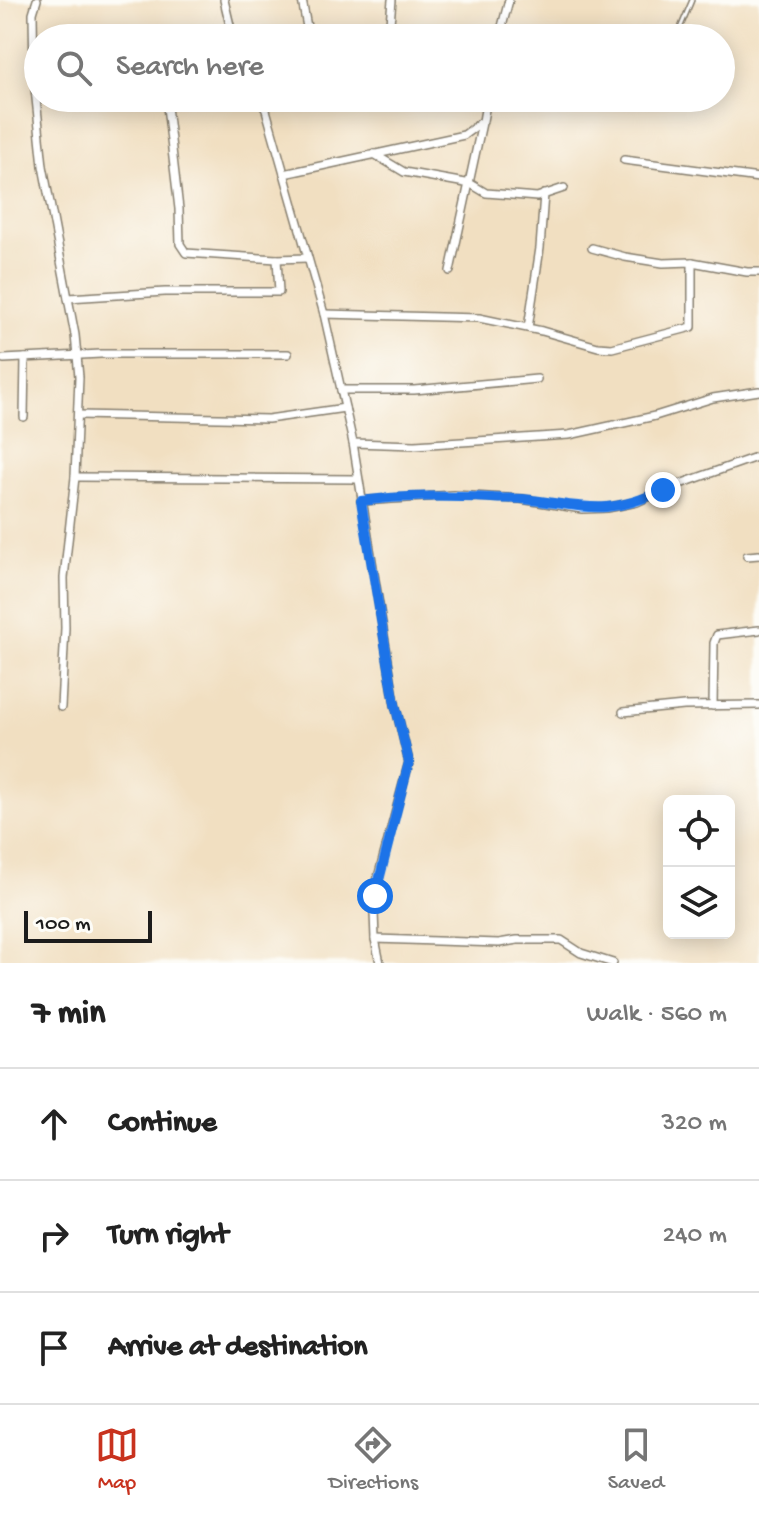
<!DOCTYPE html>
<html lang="en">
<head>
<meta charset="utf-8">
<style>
  body { margin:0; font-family:"Gochi Hand",sans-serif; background:#f6f6f6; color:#222 }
  .controls { position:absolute; right:24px; bottom:24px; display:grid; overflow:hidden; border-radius:12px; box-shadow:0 4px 20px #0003 }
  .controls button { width:72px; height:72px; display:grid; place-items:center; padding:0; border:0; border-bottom:2px solid #e0e0e0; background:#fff; color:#222; font:40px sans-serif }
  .scale { position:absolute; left:24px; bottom:20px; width:128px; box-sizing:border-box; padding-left:8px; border:4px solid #1c1c1c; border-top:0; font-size:22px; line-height:28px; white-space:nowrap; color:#1c1c1c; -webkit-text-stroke:6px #fdfcf7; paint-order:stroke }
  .stop { position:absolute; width:24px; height:24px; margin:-18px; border:6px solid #1a73e8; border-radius:50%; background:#fff }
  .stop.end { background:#1a73e8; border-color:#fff; box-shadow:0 2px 8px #0008 }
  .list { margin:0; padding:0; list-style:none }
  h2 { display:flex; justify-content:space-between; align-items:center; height:104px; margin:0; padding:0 32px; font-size:34px }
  h2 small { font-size:26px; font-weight:400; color:#767676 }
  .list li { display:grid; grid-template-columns:52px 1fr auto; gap:24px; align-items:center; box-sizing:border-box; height:112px; padding:0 32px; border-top:2px solid #e0e0e0 }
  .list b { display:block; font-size:30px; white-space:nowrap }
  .list em { font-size:26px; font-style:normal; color:#767676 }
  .icon { flex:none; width:44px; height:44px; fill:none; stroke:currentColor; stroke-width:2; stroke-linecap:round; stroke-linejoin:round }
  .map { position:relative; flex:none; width:759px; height:963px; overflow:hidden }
  .search { position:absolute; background:#fff; box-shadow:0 4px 20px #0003; left:24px; right:24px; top:24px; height:88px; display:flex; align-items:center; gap:20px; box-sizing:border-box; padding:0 28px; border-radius:44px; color:#767676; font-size:30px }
  .sheet { height:440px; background:#fff }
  nav { display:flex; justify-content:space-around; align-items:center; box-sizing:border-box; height:112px; border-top:2px solid #e0e0e0; background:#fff; font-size:22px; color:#767676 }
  nav a { display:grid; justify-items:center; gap:4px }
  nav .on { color:#c8321e }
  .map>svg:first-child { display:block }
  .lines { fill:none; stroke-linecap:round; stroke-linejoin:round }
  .service-casing { stroke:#867e6e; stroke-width:6 }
  .minor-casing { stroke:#867e6e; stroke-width:10 }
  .service { stroke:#fff; stroke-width:3 }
  .minor { stroke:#fff; stroke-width:7 }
  .route { stroke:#1a73e8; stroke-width:10 }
</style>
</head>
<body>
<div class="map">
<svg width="759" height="963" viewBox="0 0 759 963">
  <rect width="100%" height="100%" fill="#fdfcf7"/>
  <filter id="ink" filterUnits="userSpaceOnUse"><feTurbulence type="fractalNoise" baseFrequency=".0125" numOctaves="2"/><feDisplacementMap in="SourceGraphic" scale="16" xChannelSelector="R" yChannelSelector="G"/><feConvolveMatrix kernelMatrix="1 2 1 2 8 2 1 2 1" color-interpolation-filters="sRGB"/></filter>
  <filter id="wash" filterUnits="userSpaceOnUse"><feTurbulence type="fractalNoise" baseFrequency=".006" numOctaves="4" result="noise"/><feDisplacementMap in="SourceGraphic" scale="32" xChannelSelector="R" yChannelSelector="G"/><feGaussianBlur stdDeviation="1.8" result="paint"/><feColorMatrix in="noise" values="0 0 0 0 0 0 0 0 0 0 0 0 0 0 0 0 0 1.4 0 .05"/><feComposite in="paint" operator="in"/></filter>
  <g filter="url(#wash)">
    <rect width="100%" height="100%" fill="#f1dfc1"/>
  </g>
  <g filter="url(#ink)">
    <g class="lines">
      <defs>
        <path id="service" d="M 676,38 L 692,0"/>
        <g id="minor">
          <path d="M 37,0 L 33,13 L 34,79 L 43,166 L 75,335 L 79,377 L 75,477 L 64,578 L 65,628 L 61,707"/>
          <path d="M 224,0 L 233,38"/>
          <path d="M 302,0 L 309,38"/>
          <path d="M 353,38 L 389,35 L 392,0"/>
          <path d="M 499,38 L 509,0"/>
          <path d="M 166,98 L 179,209 L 180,244 L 186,253 L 277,259 L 307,258"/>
          <path d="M 259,98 L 266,110 L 324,314 L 353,443 L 395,704 L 409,762 L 377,881 L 374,912 L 375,939 L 380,963"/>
          <path d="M 374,154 L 404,172 L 471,184 L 486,193 L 537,197 L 564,188"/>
          <path d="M 624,160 L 759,178"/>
          <path d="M 284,174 L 464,135 L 483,121 L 487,98"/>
          <path d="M 592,248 L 625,257 L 663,263 L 692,262 L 747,272 L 759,272"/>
          <path d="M 450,271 L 482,123"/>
          <path d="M 68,298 L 165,292 L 279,292 L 277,259"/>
          <path d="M 324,314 L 479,318 L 542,331 L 598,347 L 612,348 L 692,327 L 692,262"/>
          <path d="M 528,328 L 540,248 L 544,194"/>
          <path d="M 4,359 L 101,354 L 288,354"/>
          <path d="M 341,390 L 414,390 L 537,379"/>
          <path d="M 79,415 L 268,419 L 345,408"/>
          <path d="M 24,417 L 25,358"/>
          <path d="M 353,443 L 415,445 L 569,435 L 655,416 L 713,398 L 759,391"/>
          <path d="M 75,477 L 358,479"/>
          <path d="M 361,501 L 454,495 L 521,499 L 582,509 L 607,508 L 637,502 L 663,490 L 759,456"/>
          <path d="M 747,556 L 759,555"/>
          <path d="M 713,706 L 714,643 L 717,635 L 759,630"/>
          <path d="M 623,712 L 684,706 L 759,705"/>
          <path d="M 375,939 L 499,943 L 517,940 L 561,940 L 581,953 L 613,963"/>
        </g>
      </defs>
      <!-- service casing -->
      <use href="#service" class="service-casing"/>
      <!-- minor casing -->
      <use href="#minor" class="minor-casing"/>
      <!-- service -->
      <use href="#service" class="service"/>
      <!-- minor -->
      <use href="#minor" class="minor"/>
    </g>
  </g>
  <g class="lines" filter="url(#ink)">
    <!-- route -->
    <path class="route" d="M 375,896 L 409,762 L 395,704 L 361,501 C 405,495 448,496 492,498 C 502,499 513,498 523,499 C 583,505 604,518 663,490"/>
  </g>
</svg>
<div class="controls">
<button><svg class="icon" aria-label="locate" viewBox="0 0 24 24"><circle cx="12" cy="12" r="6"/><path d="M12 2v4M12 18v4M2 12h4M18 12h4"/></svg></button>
<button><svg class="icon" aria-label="layers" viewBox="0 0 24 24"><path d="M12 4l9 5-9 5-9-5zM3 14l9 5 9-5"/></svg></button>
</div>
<div class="scale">100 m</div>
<div class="stop" style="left:375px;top:896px"></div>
<div class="stop end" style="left:663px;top:490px"></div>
<div class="search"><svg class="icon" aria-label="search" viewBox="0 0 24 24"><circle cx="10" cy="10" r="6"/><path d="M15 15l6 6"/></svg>Search here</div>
</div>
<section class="sheet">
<h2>7 min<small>Walk · 560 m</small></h2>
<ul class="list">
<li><svg class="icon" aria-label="ahead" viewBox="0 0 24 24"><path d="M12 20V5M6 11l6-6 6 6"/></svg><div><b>Continue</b></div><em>320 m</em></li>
<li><svg class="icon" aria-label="right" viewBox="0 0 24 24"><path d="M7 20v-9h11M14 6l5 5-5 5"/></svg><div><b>Turn right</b></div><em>240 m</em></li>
<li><svg class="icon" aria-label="arrive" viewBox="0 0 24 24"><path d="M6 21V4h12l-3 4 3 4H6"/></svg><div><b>Arrive at destination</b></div></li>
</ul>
</section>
<nav>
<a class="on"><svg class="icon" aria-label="map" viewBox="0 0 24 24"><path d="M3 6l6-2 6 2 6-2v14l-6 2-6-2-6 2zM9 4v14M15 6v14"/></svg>Map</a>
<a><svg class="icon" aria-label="directions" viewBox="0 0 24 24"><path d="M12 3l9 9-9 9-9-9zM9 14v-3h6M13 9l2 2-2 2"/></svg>Directions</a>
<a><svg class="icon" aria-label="saved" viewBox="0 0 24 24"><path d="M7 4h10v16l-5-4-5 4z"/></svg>Saved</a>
</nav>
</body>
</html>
